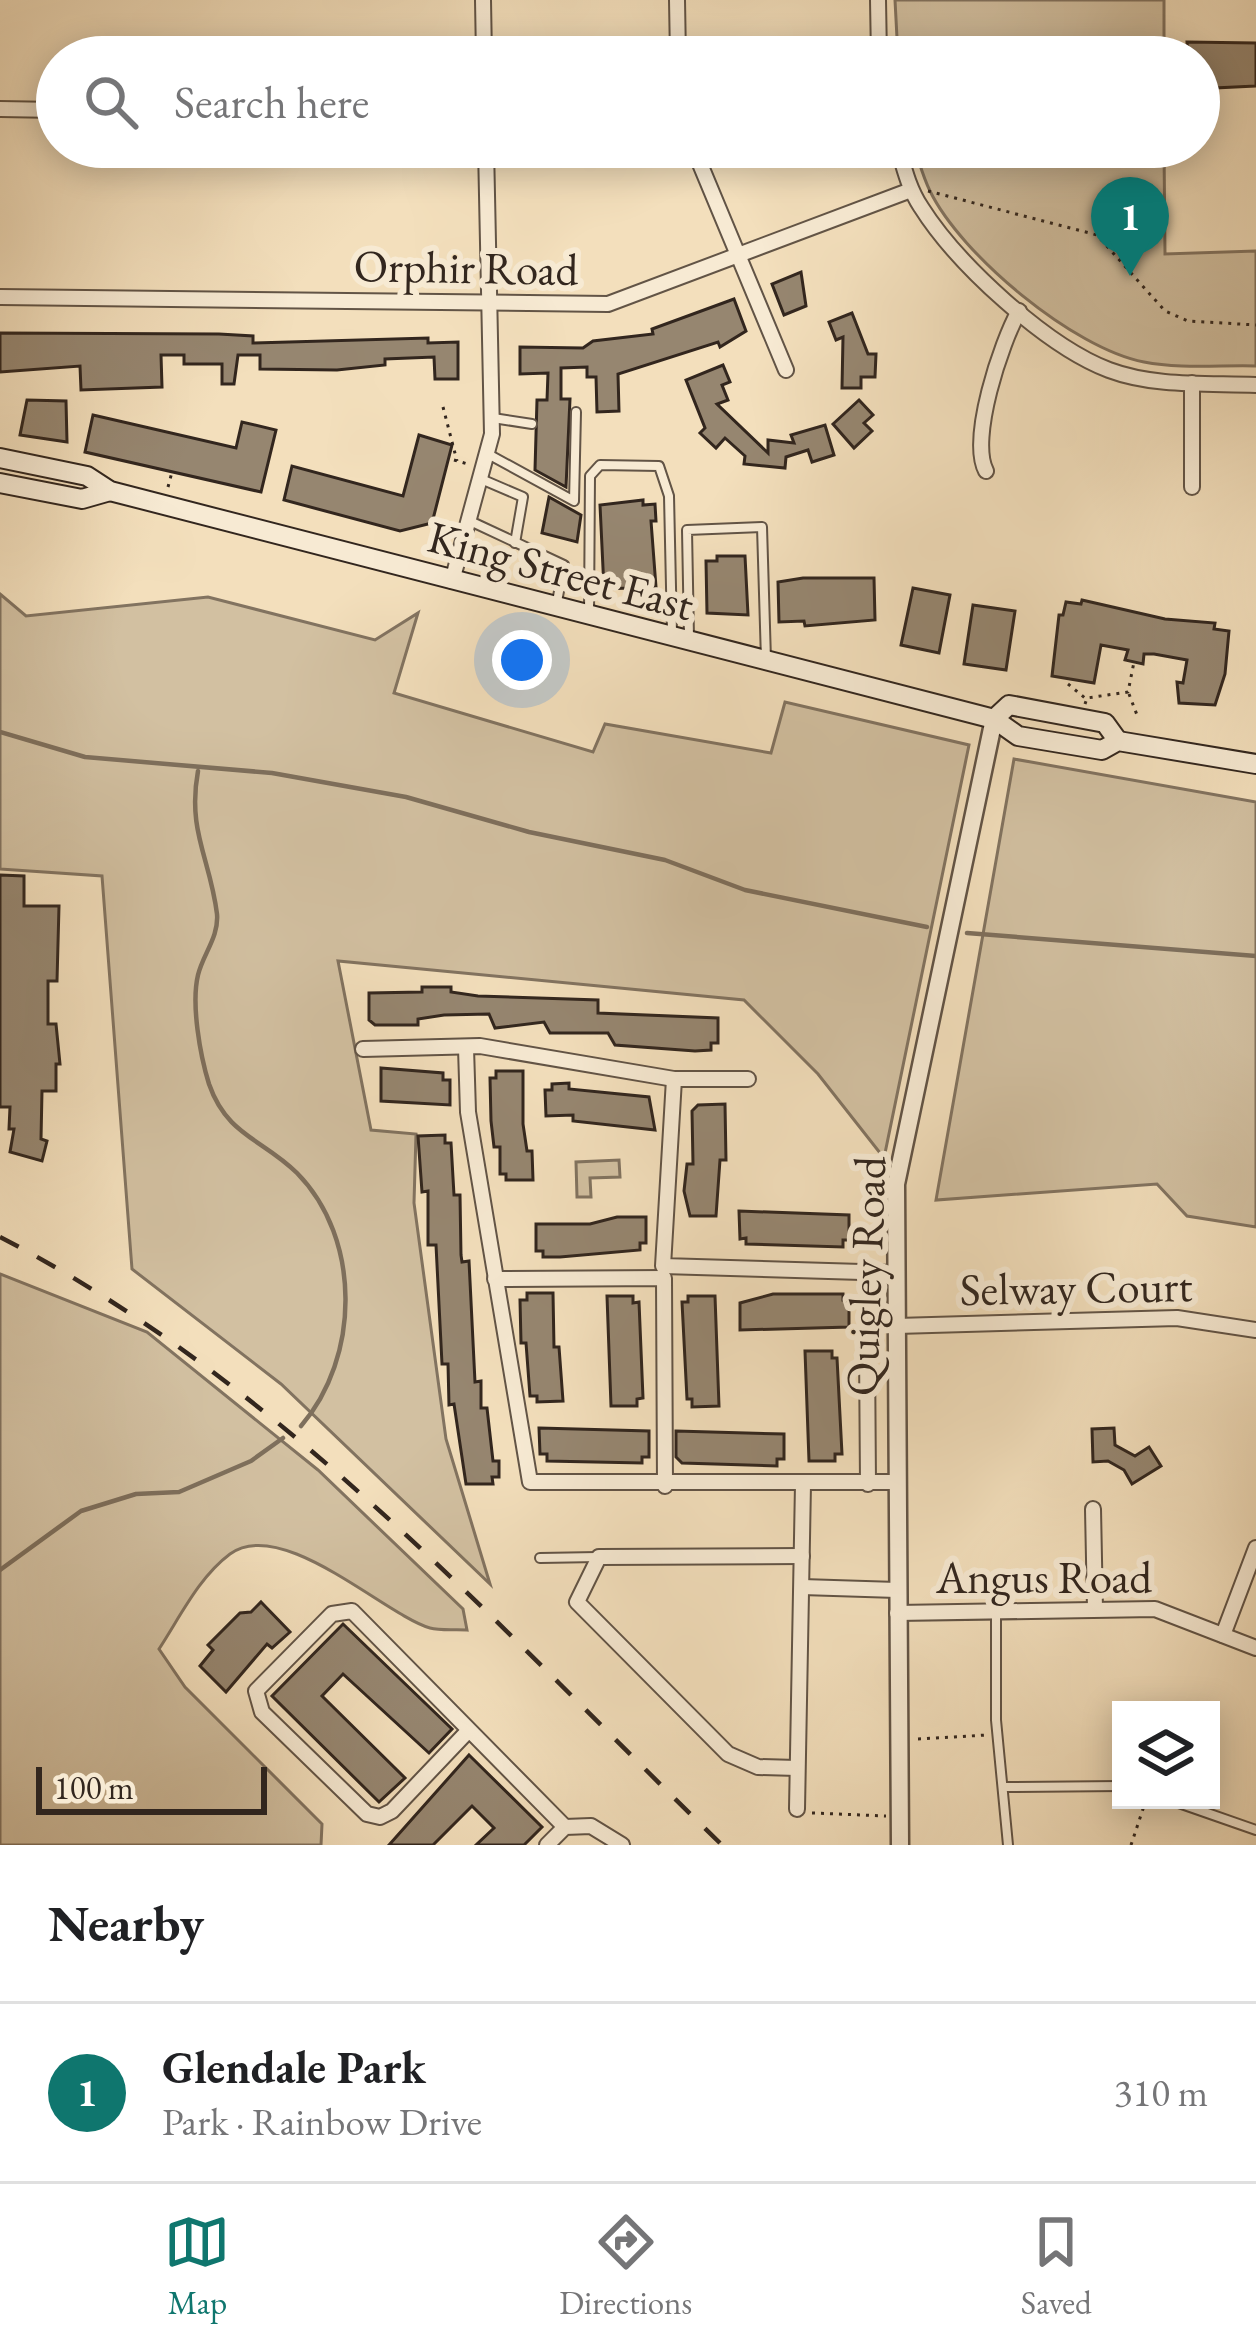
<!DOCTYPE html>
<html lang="en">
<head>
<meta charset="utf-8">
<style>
  body { margin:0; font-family:"EB Garamond",serif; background:#f2f2f2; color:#202124 }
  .controls { position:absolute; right:36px; bottom:36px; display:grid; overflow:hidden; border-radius:0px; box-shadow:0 6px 30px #0003 }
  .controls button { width:108px; height:108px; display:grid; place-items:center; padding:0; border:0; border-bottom:3px solid #e0e0e0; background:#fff; color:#202124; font:60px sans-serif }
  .scale { position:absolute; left:36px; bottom:30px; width:231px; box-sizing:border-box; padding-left:12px; border:6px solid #32261e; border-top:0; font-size:33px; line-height:42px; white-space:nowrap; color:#32261e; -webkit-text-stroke:9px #f7ead3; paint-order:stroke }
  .you { position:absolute; left:522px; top:660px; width:42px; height:42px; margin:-30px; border:9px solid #fff; border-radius:50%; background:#1a73e8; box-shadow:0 0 0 18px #1a73e833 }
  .badge { display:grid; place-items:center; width:78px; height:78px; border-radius:50%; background:#0f766e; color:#fff; font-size:39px; font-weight:700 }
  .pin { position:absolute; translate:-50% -99px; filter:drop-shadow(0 3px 6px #0008) }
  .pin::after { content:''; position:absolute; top:63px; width:42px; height:36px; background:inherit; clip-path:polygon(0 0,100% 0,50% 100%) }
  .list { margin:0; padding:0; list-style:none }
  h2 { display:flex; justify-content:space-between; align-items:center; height:156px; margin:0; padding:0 48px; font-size:51px }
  h2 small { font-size:39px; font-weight:400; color:#757577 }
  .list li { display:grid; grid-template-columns:78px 1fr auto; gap:36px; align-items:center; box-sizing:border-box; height:180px; padding:0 48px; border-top:3px solid #e0e0e0 }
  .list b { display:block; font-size:45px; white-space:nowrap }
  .list p { margin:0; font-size:39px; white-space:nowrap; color:#757577 }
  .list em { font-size:39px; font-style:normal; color:#757577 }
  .icon { flex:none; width:66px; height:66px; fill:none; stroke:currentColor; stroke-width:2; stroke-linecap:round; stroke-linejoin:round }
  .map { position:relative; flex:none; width:1256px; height:1845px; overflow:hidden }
  .search { position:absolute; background:#fff; box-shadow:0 6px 30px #0003; left:36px; right:36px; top:36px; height:132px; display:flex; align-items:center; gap:30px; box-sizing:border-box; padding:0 42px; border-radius:66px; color:#757577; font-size:45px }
  .sheet { height:336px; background:#fff }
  nav { display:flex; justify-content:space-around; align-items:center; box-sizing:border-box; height:168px; border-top:3px solid #e0e0e0; background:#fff; font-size:33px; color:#757577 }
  nav a { display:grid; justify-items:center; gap:6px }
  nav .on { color:#0f766e }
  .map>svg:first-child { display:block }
  .green { fill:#d2c0a1; stroke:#827360; stroke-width:3 }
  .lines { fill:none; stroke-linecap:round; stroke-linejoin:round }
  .stream { stroke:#7e6f5c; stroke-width:4.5 }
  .building { fill:#968670; stroke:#32261e; stroke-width:3 }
  .service-casing { stroke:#625446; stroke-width:12 }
  .minor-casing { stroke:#625446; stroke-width:18 }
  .tertiary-casing { stroke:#625446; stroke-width:21 }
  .secondary-casing { stroke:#32261e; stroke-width:22 }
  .path { stroke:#32261e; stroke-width:3; stroke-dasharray:3 6; stroke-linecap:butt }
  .service { stroke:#f7ead3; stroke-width:8 }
  .minor { stroke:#f7ead3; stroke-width:14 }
  .tertiary { stroke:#f7ead3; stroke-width:16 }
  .secondary { stroke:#f7ead3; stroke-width:18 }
  .rail { stroke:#32261e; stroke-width:4.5; stroke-dasharray:21 21; stroke-linecap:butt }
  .labels { text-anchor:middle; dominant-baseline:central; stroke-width:12; stroke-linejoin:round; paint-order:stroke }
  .street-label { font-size:45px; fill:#32261e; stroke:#f7ead3 }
</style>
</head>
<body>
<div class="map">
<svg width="1256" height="1845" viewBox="0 0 1256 1845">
  <rect width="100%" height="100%" fill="#f3dfbc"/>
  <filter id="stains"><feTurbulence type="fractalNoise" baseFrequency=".00167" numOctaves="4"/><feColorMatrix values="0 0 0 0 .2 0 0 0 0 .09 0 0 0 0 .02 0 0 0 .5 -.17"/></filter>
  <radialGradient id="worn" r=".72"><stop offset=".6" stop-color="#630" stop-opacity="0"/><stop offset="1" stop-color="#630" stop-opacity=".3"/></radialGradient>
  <!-- green -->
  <g class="green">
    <path d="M 895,0 L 1164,0 L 1164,57 L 898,57 Z"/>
    <path d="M 914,147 L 1164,147 L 1165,254 L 1256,251 L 1256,366 C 1220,365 1179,369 1144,362 C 1074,349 961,255 930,191 C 923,177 919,161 914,147 Z"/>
    <path d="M 0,594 L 26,616 L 208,597 L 375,640 L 418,613 L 394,693 L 593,752 L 605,724 L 771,753 L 785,702 L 969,745 L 884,1158 L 818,1074 L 744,1000 L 338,961 L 371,1130 L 416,1134 L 414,1203 L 446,1439 L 490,1584 L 281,1384 L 132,1269 L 102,876 L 0,869 Z"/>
    <path d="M 1014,759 L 1256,802 L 1256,1227 L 1187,1216 L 1157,1184 L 936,1200 Z"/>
    <path d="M 619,1160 L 620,1177 L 590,1178 L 591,1197 L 577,1197 L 576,1162 Z"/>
    <path d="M 0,1274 L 147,1332 L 318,1470 L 463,1609 L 467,1630 C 456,1629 441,1631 430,1628 C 385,1615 282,1516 230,1554 C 199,1577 180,1617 159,1649 L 185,1687 L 322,1824 L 321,1845 L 0,1845 Z"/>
  </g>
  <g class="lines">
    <!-- stream -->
    <g class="stream">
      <path d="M 0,732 L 85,757 L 272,773 L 406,797 L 529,832 L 665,860 L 745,890 L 927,927"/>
      <path d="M 198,771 C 187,831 210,858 217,914 C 219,937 203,954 198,975 C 191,1004 200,1055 209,1084 C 227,1136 263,1139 297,1173 C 362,1239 360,1358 301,1426"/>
      <path d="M 967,933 L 1256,956"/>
      <path d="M 0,1570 L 81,1511 L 136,1494 L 179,1492 L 251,1461 L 283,1438"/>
    </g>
  </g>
  <!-- building -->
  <g class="building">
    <path d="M 1187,42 L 1256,43 L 1256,86 L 1215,88 L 1216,102 L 1199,103 L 1199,57 L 1188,57 Z"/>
    <path d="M 801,272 L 806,306 L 784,315 L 772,284 Z"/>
    <path d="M 734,299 L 746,331 L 720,347 L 718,342 L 618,374 L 619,411 L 597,412 L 596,377 L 587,377 L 587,367 L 561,368 L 561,399 L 570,399 L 566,487 L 535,470 L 537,400 L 547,400 L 548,373 L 520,374 L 520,347 L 583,348 L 593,341 L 653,334 L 652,329 Z"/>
    <path d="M 852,313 L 868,354 L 876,354 L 875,377 L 861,377 L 861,388 L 842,388 L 843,337 L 836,340 L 829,322 Z"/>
    <path d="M 0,333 L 219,334 L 253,336 L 253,343 L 428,338 L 428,343 L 458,342 L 458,379 L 435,379 L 434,357 L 385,359 L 385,365 L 337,370 L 260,369 L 260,355 L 238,355 L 234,384 L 222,384 L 222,364 L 184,364 L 184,355 L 161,355 L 162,387 L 81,390 L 80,366 L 0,372 Z"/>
    <path d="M 723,365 L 730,382 L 722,385 L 728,400 L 717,404 L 768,453 L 768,440 L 794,443 L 791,435 L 825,425 L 834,455 L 812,462 L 808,450 L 786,457 L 785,468 L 744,464 L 745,456 L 725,438 L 716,448 L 700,433 L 705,428 L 686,380 Z"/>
    <path d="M 27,400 L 66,401 L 67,442 L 20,435 Z"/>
    <path d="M 859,400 L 873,415 L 864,423 L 872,431 L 854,448 L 833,424 Z"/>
    <path d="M 93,415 L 236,448 L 242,422 L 276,430 L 261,492 L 85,452 Z"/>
    <path d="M 419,435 L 452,445 L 432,523 L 400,531 L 284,500 L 292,466 L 403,496 Z"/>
    <path d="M 549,497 L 581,515 L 577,542 L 542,533 Z"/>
    <path d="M 643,500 L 643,505 L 655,504 L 656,521 L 651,521 L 656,587 L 604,589 L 600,505 Z"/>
    <path d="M 717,556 L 745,556 L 748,615 L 707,613 L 706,561 L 717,561 Z"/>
    <path d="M 803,578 L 874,578 L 875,620 L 805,626 L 804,621 L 779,622 L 778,582 Z"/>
    <path d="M 913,588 L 950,595 L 939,653 L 901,645 Z"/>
    <path d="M 1082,600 L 1165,619 L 1215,623 L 1214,629 L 1229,631 L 1225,674 L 1215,705 L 1179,703 L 1177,682 L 1183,683 L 1187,660 L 1154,654 L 1144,654 L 1143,664 L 1125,660 L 1128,650 L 1101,645 L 1094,683 L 1052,676 L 1059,615 L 1063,615 L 1066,602 L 1081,604 Z"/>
    <path d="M 973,605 L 1015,611 L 1006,670 L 964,664 Z"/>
    <path d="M 0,875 L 24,876 L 24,906 L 59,906 L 57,981 L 48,981 L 48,1024 L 56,1024 L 60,1064 L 56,1064 L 56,1091 L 42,1091 L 41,1139 L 47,1141 L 42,1161 L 10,1152 L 14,1129 L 9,1129 L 10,1107 L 0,1107 Z"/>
    <path d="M 422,987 L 451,987 L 451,992 L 478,996 L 598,1000 L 598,1013 L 718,1018 L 718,1043 L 711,1043 L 711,1050 L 695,1051 L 615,1045 L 608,1033 L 550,1033 L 544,1022 L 495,1028 L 489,1014 L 444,1015 L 418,1019 L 418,1025 L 375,1025 L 369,1020 L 369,993 L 422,992 Z"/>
    <path d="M 381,1068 L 443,1073 L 443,1080 L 450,1080 L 450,1105 L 381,1101 Z"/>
    <path d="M 496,1071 L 523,1071 L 523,1124 L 527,1151 L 532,1151 L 533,1180 L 506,1180 L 506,1174 L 500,1174 L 500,1147 L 494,1147 L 491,1121 L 490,1078 L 496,1078 Z"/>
    <path d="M 569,1083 L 569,1089 L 649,1097 L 655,1130 L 573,1121 L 573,1115 L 546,1116 L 545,1090 L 552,1090 L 552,1084 Z"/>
    <path d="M 725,1104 L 726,1160 L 720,1160 L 716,1216 L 690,1216 L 684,1191 L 687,1164 L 693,1164 L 692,1111 L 698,1105 Z"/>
    <path d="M 445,1135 L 445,1143 L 451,1143 L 454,1195 L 460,1195 L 461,1255 L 462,1262 L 469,1261 L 475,1382 L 481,1381 L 481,1408 L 487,1408 L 493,1461 L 499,1461 L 499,1477 L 492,1477 L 493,1484 L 466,1484 L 454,1404 L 449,1405 L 448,1364 L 442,1364 L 436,1245 L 428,1245 L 428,1191 L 422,1192 L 418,1136 Z"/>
    <path d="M 739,1211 L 849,1215 L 849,1240 L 843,1240 L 843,1247 L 746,1244 L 746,1238 L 740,1239 Z"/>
    <path d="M 617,1217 L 646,1217 L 646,1243 L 640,1243 L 640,1250 L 560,1257 L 543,1257 L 543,1251 L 536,1251 L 536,1224 L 590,1224 Z"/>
    <path d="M 527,1293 L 553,1293 L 554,1347 L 559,1347 L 563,1401 L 537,1402 L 537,1396 L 530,1396 L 526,1343 L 521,1343 L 520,1300 L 527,1300 Z"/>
    <path d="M 773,1294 L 843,1294 L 843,1300 L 849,1300 L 849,1327 L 740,1330 L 740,1303 Z"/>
    <path d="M 607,1296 L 633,1296 L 633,1303 L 639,1302 L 643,1398 L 637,1399 L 637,1406 L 611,1406 Z"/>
    <path d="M 688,1296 L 715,1296 L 719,1406 L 692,1407 L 692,1399 L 687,1399 L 682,1302 L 688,1302 Z"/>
    <path d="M 805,1351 L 832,1351 L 832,1358 L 837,1358 L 842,1454 L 835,1454 L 835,1461 L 809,1461 Z"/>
    <path d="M 539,1428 L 649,1431 L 649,1457 L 642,1457 L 642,1463 L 547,1461 L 547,1454 L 540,1454 Z"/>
    <path d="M 1114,1428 L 1115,1445 L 1135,1456 L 1149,1447 L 1161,1466 L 1132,1484 L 1124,1470 L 1108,1461 L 1093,1462 L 1092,1429 Z"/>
    <path d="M 676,1431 L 784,1434 L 784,1459 L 777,1459 L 777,1466 L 682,1463 L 676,1457 Z"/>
    <path d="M 261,1602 L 290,1632 L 272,1648 L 267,1644 L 226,1692 L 200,1666 L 213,1650 L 208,1645 L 240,1613 L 251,1612 Z"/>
    <path d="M 343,1624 L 452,1729 L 429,1753 L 343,1674 L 322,1696 L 405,1778 L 379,1802 L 272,1696 Z"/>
    <path d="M 469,1755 L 542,1827 L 524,1845 L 476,1845 L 494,1828 L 472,1806 L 433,1845 L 389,1845 Z"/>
  </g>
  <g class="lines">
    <defs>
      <g id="service">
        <path d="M 493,418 L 532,424"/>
        <path d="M 488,454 L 574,501 L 576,412"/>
        <path d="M 481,479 L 523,497 L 515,543"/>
        <path d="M 470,521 L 564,565 L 556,607"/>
        <path d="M 589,615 L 590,476 L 600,465 L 659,466 L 669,496 L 672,632"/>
        <path d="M 689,637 L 687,530 L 762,527 L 766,660"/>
        <path d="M 540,1558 L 598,1557"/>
        <path d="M 996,1613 L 996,1720 L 1008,1845"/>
        <path d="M 1006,1787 L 1121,1786"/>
        <path d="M 1170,1800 L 1256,1830"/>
      </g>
      <g id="minor">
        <path d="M 483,0 L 484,57"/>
        <path d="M 677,0 L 678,57"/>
        <path d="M 878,0 L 879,57"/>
        <path d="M 0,109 L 57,110"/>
        <path d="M 693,147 L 786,370"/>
        <path d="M 898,147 C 904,168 909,189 921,207 C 957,264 1046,346 1109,370 C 1154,387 1208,383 1256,385"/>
        <path d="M 0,297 L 608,304 L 911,190"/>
        <path d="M 986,471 C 969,439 1001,343 1019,311"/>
        <path d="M 1192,487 L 1192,383"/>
        <path d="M 452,581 L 492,434 L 486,147"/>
        <path d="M 466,1048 L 468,1112 L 530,1482 L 894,1482"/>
        <path d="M 363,1049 L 480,1046 L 674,1079 L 748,1079"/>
        <path d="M 674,1079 L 663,1266 L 895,1273"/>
        <path d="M 495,1279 L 664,1278 L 665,1486"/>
        <path d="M 897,1326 L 1177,1318 L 1256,1330"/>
        <path d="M 867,1350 L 868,1484"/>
        <path d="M 1093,1509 L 1095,1609"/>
        <path d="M 802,1587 L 897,1590"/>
        <path d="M 897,1613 L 1155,1609 L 1256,1648"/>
        <path d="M 1223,1635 L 1256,1548"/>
        <path d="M 469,1730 L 392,1811 L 380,1817 L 367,1814 L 262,1712 L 256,1691 L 332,1614 L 352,1611 L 565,1827"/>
        <path d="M 797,1768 L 758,1767 L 728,1754 L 577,1602 L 599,1557 L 802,1556"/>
        <path d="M 797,1809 L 803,1484"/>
        <path d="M 547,1845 L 565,1827 L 591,1826 L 622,1845"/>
      </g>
      <path id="tertiary" d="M 900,1845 L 896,1184 L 994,719"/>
      <g id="secondary">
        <path d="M 0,458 L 87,476 L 110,491 L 994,719 L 1018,736 L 1102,750 L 1118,741 L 1256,764"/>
        <path d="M 0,483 L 82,499 L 110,491"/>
        <path d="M 994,719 L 1009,705 L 1105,723 L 1118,741"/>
      </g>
    </defs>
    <!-- service casing -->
    <use href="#service" class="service-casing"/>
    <!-- minor casing -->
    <use href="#minor" class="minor-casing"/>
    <!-- tertiary casing -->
    <use href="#tertiary" class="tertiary-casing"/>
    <!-- secondary casing -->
    <use href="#secondary" class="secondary-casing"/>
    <!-- path -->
    <g class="path">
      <path d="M 928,191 L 1097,235 L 1165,311 L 1188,321 L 1256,325"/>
      <path d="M 443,407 L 457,461"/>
      <path d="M 454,460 L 471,465"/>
      <path d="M 168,487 L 172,472"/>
      <path d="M 1068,684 L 1085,698"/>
      <path d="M 1129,694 L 1137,715"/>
      <path d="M 1085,704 L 1087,698 L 1128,692 L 1134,662"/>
      <path d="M 918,1739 L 987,1735"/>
      <path d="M 812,1813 L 886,1816"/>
      <path d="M 1131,1845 L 1146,1800"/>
    </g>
    <!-- service -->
    <use href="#service" class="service"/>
    <!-- minor -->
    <use href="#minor" class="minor"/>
    <!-- tertiary -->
    <use href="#tertiary" class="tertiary"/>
    <!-- secondary -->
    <use href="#secondary" class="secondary"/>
    <!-- rail -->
    <path class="rail" d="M 0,1237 C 284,1384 496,1625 722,1845"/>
  </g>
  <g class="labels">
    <!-- street labels -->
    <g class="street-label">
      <text transform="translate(466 267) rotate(1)">Orphir Road</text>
      <text transform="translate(561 570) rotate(15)">King Street East</text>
      <text transform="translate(865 1276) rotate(-88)">Quigley Road</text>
      <text transform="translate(1076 1287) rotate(-1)">Selway Court</text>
      <text x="1044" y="1577">Angus Road</text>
    </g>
  </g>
  <rect width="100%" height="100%" filter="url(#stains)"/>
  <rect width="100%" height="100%" fill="url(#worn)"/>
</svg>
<div class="controls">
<button><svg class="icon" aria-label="layers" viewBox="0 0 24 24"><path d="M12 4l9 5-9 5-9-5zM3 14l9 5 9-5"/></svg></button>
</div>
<div class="scale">100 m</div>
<div class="you"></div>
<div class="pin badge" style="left:1130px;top:276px">1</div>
<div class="search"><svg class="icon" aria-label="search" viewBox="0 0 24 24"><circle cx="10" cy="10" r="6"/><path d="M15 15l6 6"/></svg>Search here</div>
</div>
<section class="sheet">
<h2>Nearby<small></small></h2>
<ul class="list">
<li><span class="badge">1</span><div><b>Glendale Park</b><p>Park · Rainbow Drive</p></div><em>310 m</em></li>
</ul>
</section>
<nav>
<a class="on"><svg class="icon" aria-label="map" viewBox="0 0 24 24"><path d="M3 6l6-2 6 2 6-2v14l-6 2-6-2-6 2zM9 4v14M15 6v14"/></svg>Map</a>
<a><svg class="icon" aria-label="directions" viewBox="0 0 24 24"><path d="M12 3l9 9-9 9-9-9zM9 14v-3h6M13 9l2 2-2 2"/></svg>Directions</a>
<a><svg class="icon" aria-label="saved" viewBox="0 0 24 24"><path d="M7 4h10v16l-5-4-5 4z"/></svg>Saved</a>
</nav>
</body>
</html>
